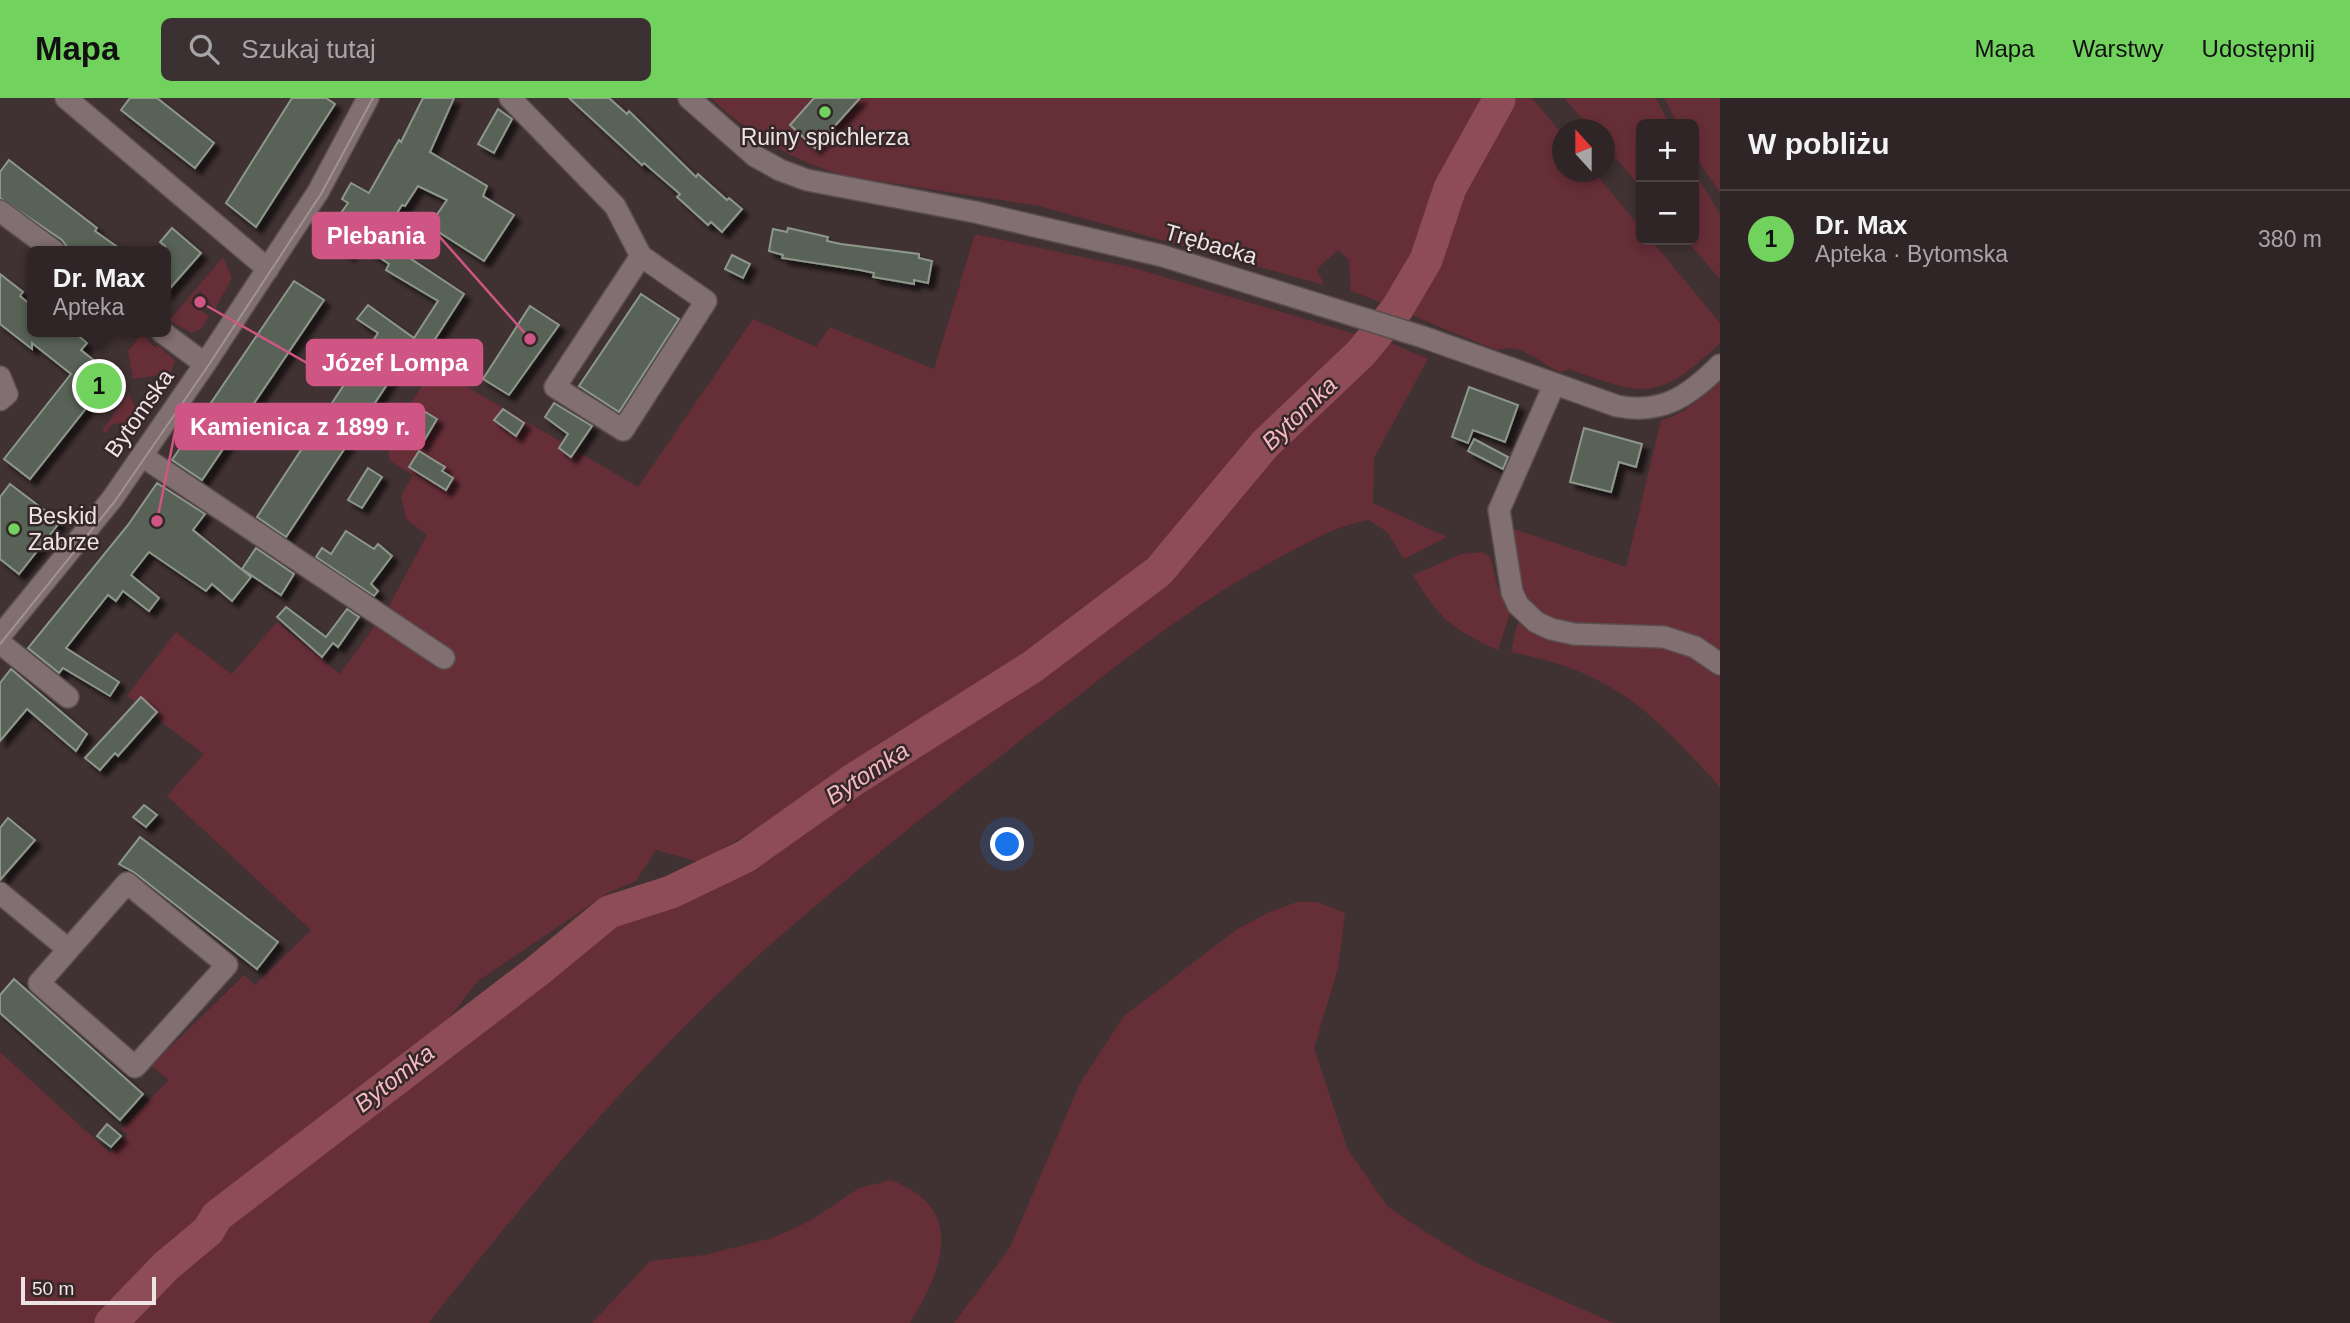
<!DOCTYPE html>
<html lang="pl">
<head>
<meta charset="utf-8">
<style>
  body { margin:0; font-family:Arial,sans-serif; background:#3c3132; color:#f1f3f6 }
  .controls { position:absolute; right:21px; top:21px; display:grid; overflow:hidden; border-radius:10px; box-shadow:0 4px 10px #0003 }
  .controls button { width:63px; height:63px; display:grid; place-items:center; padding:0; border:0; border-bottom:2px solid #4b4243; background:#302526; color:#f1f3f6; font:35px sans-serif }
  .compass { position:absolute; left:1552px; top:21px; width:63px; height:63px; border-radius:50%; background:#302526; box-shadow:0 4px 10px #0003; rotate:339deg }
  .scale { position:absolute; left:21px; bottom:18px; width:135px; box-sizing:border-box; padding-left:7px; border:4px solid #eee4e5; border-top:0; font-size:19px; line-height:24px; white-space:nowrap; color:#eee4e5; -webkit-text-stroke:5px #352728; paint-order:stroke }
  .you { position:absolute; left:1008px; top:747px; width:24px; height:24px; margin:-18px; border:5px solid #fff; border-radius:50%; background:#1a73e8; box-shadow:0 0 0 10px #1a73e833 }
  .badge { display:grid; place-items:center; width:46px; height:46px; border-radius:50%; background:#72d25e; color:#111; font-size:23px; font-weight:700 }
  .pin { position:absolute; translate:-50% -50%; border:4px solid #fff; box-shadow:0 2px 7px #0006 }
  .popup { position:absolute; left:27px; top:148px; width:144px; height:91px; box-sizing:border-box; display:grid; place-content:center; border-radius:10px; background:#302526; filter:drop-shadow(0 2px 5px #0005); font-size:23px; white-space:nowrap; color:#a8a5a7 }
  .popup b { font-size:26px; color:#f1f3f6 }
  .popup::after { content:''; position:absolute; left:50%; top:100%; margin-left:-14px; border:14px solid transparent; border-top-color:#302526 }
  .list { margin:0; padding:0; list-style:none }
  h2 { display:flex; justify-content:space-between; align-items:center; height:91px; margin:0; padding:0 28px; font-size:30px }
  h2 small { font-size:23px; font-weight:400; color:#a8a5a7 }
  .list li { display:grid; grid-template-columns:46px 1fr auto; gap:21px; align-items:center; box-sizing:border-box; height:98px; padding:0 28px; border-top:2px solid #4b4243 }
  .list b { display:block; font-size:26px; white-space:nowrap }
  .list p { margin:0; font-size:23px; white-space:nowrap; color:#a8a5a7 }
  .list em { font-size:23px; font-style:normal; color:#a8a5a7 }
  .icon { flex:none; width:38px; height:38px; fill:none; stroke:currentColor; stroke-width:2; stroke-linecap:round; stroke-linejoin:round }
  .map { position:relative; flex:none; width:1720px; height:1225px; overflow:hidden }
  header { display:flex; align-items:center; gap:42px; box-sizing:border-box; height:98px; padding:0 35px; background:#72d25e; color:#111 }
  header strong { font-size:33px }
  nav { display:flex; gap:38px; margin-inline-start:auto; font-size:24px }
  .search { width:490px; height:63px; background:#3c3132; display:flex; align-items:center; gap:18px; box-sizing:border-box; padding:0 24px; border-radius:10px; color:#a8a5a7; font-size:26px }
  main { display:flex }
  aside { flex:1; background:#302526 }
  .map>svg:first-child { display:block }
  .green { fill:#662e37 }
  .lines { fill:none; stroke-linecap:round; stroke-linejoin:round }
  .river { stroke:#8e4c56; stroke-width:33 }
  .building { fill:#586256; stroke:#8d978b; stroke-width:2; filter:url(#shadow) }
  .minor-casing { stroke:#5a4e4f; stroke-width:24 }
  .minor { stroke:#816f71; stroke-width:21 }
  .tram { stroke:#9f9394; stroke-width:2 }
  .poi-dot { fill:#72d25e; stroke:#352728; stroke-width:2.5 }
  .labels { text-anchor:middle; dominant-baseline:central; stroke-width:5; stroke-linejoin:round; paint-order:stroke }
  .poi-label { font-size:23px; fill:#eee4e5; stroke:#352728 }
  .street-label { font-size:23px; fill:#eee4e5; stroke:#352728 }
  .water-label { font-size:24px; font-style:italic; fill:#f6b9c0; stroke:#352728 }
  .leader { fill:none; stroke:#cf5584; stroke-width:2.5 }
  .callout-dot { fill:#cf5584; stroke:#352728; stroke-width:2.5 }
  .callout { fill:#cf5584; stroke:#cf5584; stroke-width:2.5 }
  .callout-label { font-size:24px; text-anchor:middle; font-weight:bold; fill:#fff }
</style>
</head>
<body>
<header>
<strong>Mapa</strong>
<div class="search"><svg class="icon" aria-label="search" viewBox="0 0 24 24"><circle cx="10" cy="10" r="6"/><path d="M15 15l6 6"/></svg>Szukaj tutaj</div>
<nav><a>Mapa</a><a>Warstwy</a><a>Udostępnij</a></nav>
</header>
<main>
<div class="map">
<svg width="1720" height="1225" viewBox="0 0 1720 1225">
  <defs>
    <filter id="shadow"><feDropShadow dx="6" dy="6" stdDeviation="2" flood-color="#0009"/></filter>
  </defs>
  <rect width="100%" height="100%" fill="#403132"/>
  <!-- green -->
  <g class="green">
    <path d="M 711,0 L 1532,0 L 1562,36 L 1562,74 L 1594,74 L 1641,130 L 1641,142 L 1651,142 L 1720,225 L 1720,245 C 1659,303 1645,299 1569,271 L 1560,274 C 1539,265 1522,244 1497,252 C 1446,233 1401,211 1351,193 L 1349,162 L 1338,152 L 1317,171 L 1324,187 L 1039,108 L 846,78 C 793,63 751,38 711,0 Z"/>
    <path d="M 1564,0 L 1656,0 L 1669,26 L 1641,26 L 1641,90 L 1605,47 L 1604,32 L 1591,31 Z"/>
    <path d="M 1664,0 L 1720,0 L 1720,95 L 1694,56 L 1694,26 L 1678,26 Z"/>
    <path d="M 1694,73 L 1720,116 L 1720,181 L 1686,142 L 1694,142 Z"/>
    <path d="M 975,136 L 1134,170 L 1362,238 L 1250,348 L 1171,438 L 1112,494 L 1053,539 L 821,694 L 699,764 L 656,752 L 636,783 L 608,795 L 478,883 L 449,920 L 366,996 L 320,1030 L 273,1057 L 168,1151 L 97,1225 L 0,1225 L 0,954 L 110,1055 L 128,1037 L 121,1031 L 169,982 L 151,968 L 244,877 L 255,887 L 311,832 L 167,698 L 204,656 L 127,598 L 176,534 L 232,576 L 277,524 L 340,576 L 389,508 L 427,437 L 406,421 L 401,398 L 413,377 L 390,363 L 386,341 L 433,272 L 456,287 L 459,284 L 638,389 L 753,221 L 816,249 L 830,229 L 934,271 Z"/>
    <path d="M 223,159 L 232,180 L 215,211 L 200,193 L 190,205 L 209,218 L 201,231 L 192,235 L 169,223 Z"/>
    <path d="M 144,234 L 150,235 L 146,240 L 155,250 L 157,247 L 175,262 L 171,275 L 133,281 L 128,253 Z"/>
    <path d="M 1382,241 L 1428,261 L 1374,360 L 1373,405 L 1447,439 L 1404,461 L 1387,434 L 1369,422 C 1339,427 1314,441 1288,455 C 1215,493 1150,541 1086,592 C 982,672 877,754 778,840 C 651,952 533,1091 429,1225 L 127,1225 L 269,1091 L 596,837 L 647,814 L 708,793 L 754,770 L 828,713 L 978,619 L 1095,532 L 1166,474 L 1269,352 L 1320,306 Z"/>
    <path d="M 1720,281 L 1720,555 L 1687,535 L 1676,532 C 1635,529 1552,540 1528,501 C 1515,481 1513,452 1508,429 L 1626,469 L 1661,322 C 1684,317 1704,298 1720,281 Z"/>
    <path d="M 129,296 L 140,320 L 137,324 L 113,326 L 106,335 L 102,332 Z"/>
    <path d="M 1483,454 L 1490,459 L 1498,490 L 1510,515 L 1498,552 C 1451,531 1440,521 1413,477 L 1461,456 Z"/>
    <path d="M 1521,524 L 1678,549 L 1720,572 L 1720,689 C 1652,614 1614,574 1511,554 L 1517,527 Z"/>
    <path d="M 1297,804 L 1317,804 L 1345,815 L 1338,870 L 1314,950 L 1347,1050 L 1387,1108 L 1427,1135 L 1479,1166 L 1614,1225 L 954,1225 L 1009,1151 L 1080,985 L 1124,918 L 1236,832 L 1267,815 Z"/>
    <path d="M 891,1082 C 967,1111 943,1171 910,1225 L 592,1225 L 650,1163 L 704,1157 L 772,1140 L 810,1123 L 859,1090 Z"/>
  </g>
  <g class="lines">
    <!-- river -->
    <path class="river" d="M 111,1225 L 166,1168 L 208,1133 L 217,1118 L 536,874 L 609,814 L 671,794 L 746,758 L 853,682 L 1032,569 L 1159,473 L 1265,346 L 1361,255 L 1397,211 L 1426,162 L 1450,90 L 1499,2"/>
  </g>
  <!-- building -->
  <g class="building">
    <path d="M 130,0 L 157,0 L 214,45 L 195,70 L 121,12 Z"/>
    <path d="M 292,0 L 326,0 L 335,6 L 256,129 L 226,105 Z"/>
    <path d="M 423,0 L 454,0 L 430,54 L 487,88 L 483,98 L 514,117 L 484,163 L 429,128 L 447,102 L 418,88 L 405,108 L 402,107 L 381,141 L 464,196 L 421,263 L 408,255 L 286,439 L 257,419 L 378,235 L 357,221 L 368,207 L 414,240 L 438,203 L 386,172 L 389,166 L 358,145 L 349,157 L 324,139 L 348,105 L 342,101 L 351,85 L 369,95 L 399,42 L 401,44 Z"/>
    <path d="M 569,0 L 609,0 L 627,16 L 629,13 L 696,79 L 698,76 L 727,102 L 729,100 L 742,111 L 722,134 L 711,124 L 708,127 L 677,99 L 680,96 L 644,65 L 642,67 Z"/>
    <path d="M 814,0 L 860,0 L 815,50 L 790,27 Z"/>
    <path d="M 498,11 L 512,21 L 494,55 L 478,46 Z"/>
    <path d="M 9,62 L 97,130 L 95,133 L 123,153 L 70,153 L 62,142 L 0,100 L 0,74 Z"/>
    <path d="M 172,130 L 201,155 L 165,196 L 165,148 L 160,144 Z"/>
    <path d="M 788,130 L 828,139 L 827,143 L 841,146 L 919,156 L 919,160 L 932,163 L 928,185 L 914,182 L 914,186 L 873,179 L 874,175 L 860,172 L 782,160 L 783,157 L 769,153 L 771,141 L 773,131 L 787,134 Z"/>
    <path d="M 732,157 L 750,166 L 743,180 L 725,171 Z"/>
    <path d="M 0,176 L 23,194 L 20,198 L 32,208 L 32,234 L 74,234 L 87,245 L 81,252 L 106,272 L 107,284 L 30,381 L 4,361 L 71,276 L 32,245 L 32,251 L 0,226 Z"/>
    <path d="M 294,183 L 324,202 L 202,382 L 172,362 Z"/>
    <path d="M 641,196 L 679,221 L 619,314 L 579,288 Z"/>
    <path d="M 530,208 L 559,227 L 509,297 L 483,281 Z"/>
    <path d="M 1469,289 L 1518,307 L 1505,344 L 1473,332 L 1468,345 L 1452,339 Z"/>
    <path d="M 554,305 L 592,328 L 571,359 L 559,350 L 568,336 L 545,319 Z"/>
    <path d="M 503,311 L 524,325 L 516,338 L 494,322 Z"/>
    <path d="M 422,312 L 437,321 L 421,348 L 406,337 Z"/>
    <path d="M 1584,330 L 1642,346 L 1636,369 L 1619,364 L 1611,394 L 1570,384 Z"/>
    <path d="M 1474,341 L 1508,359 L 1503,371 L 1468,353 Z"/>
    <path d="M 419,353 L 445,369 L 442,373 L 453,380 L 446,392 L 409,369 Z"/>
    <path d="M 368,370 L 382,379 L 362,410 L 348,402 Z"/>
    <path d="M 157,385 L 205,416 L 193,432 L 251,479 L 232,503 L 212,486 L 206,493 L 149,454 L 131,477 L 159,500 L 149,513 L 123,493 L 116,503 L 108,497 L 66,550 L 119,584 L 110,598 L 63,570 L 59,575 L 28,550 L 128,427 Z"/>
    <path d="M 10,386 L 60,424 L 19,476 L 0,461 L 0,399 Z"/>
    <path d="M 346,433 L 374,451 L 378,446 L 392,458 L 371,486 L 378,493 L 374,498 L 316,459 L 322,450 L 331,456 Z"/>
    <path d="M 256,450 L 294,476 L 281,497 L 242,471 Z"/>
    <path d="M 286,509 L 326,539 L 347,511 L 359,519 L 338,549 L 333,545 L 322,559 L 277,519 Z"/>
    <path d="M 11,571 L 87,636 L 76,653 L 27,611 L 0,643 L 0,585 Z"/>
    <path d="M 141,599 L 157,614 L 118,658 L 115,655 L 100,672 L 85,660 Z"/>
    <path d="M 144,707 L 157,717 L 146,729 L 133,719 Z"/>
    <path d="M 8,720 L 35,742 L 0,782 L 0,730 Z"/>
    <path d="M 140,739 L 278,844 L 257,871 L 135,775 L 119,766 Z"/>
    <path d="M 14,881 L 143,996 L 120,1022 L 0,915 L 0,897 Z"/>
    <path d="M 107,1026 L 121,1038 L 111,1049 L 97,1038 Z"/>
  </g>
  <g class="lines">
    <defs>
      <g id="minor">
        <path d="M 66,0 L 268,171"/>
        <path d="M 510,0 L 615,108 L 641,158 L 706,203 L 623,332 L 555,289 L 641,158"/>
        <path d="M 689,0 L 755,58 L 780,72 L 807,82 L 975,114 L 1163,158 L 1423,239 L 1617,308 C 1662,317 1689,298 1720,267"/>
        <path d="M 0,113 L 54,153"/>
        <path d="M 162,234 L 205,266"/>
        <path d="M 0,279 L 7,296 L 0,302"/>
        <path d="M 1554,287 L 1499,412 L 1512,494 L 1518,507 L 1536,524 L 1551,531 L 1574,536 L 1664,539 L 1695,549 L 1720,566"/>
        <path d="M 142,358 L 444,560"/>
        <path d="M 0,538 L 112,401 L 205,266 L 318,94 L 368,0"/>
        <path d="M 0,545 L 68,599"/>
        <path d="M 127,785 L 227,867 L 135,969 L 39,885 Z"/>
        <path d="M 0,795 L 68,851"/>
      </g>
    </defs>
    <!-- minor casing -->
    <use href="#minor" class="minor-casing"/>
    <!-- minor -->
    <use href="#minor" class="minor"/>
    <!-- tram -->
    <path class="tram" d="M 0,546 L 115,403 L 208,268 L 321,96 L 373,0"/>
  </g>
  <!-- markers -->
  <g class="poi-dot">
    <circle cx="825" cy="14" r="7"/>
    <circle cx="14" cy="431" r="7"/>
  </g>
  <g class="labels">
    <!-- poi labels -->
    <g class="poi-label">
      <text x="825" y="39">Ruiny spichlerza</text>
      <text x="28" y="418" text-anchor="start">Beskid<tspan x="28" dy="26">Zabrze</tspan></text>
    </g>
    <!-- street labels -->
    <g class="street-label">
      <text transform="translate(1211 146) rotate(16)">Trębacka</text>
      <text transform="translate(139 315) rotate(-55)">Bytomska</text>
    </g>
    <!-- water labels -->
    <g class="water-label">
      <text transform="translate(1299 315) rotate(-44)">Bytomka</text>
      <text transform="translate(867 675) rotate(-33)">Bytomka</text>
      <text transform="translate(394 980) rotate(-38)">Bytomka</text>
    </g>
  </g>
  <!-- callouts -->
  <path class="leader" d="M530 241L439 138M200 204L307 265M157 423L176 329"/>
  <g class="callout-dot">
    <circle cx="530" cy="241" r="7"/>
    <circle cx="200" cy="204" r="7"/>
    <circle cx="157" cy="423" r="7"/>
  </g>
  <g class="callout">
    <rect x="313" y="115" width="126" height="45" rx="7"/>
    <rect x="307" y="242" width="175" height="45" rx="7"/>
    <rect x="176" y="306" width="248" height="45" rx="7"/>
  </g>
  <g class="callout-label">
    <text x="376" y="146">Plebania</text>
    <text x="395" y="273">Józef Lompa</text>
    <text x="300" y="337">Kamienica z 1899 r.</text>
  </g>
</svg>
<div class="controls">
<button>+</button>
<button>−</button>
</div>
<svg class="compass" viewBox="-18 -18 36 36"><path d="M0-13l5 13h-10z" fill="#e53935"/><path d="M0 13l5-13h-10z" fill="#a8a5a7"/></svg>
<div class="scale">50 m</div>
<div class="you"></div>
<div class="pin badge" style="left:99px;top:288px">1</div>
<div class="popup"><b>Dr. Max</b>Apteka</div>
</div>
<aside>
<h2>W pobliżu<small></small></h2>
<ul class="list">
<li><span class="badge">1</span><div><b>Dr. Max</b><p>Apteka · Bytomska</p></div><em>380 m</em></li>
</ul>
</aside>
</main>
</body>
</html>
